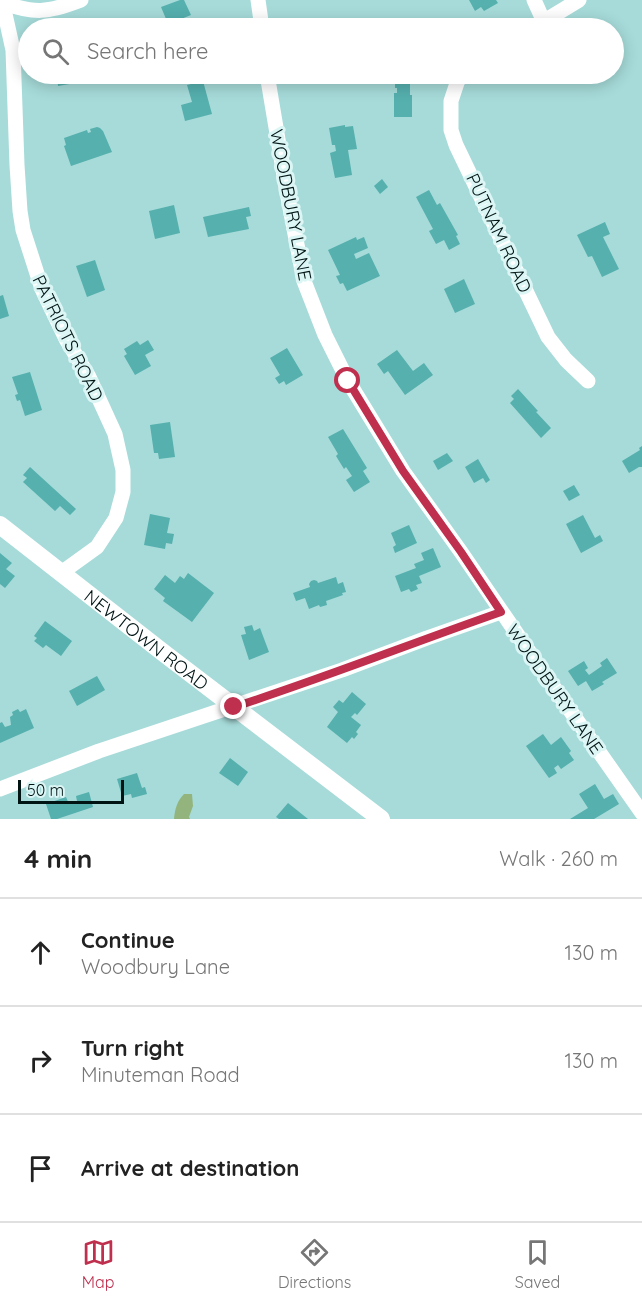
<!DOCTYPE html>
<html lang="en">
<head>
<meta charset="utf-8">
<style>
  body { margin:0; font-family:Quicksand,sans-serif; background:#f2f2f2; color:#222 }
  .scale { position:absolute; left:18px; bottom:15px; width:106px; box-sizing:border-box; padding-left:6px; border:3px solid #011414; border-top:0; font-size:16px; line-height:21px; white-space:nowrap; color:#011414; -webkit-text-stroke:4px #dcf6f5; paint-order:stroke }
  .stop { position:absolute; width:18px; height:18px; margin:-14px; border:4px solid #bf2f4e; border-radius:50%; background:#fff }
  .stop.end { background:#bf2f4e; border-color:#fff; box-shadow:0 2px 6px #0008 }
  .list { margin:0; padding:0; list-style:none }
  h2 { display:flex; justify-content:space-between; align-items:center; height:78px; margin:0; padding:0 24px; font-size:26px }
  h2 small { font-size:20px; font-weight:400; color:#767676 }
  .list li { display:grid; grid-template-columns:39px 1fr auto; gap:18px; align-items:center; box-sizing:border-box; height:108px; padding:0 24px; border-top:2px solid #e0e0e0 }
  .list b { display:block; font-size:22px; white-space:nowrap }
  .list p { margin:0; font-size:20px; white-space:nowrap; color:#767676 }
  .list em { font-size:20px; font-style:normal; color:#767676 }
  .icon { flex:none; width:33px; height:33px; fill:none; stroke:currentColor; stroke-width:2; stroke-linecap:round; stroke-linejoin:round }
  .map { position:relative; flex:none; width:642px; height:819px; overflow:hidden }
  .search { position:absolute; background:#fff; box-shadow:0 3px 15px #0003; left:18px; right:18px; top:18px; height:66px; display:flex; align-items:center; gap:15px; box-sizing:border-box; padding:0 21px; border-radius:33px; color:#767676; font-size:22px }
  .sheet { height:402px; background:#fff }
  nav { display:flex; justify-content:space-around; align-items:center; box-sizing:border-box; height:84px; border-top:2px solid #e0e0e0; background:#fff; font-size:16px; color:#767676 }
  nav a { display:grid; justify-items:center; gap:3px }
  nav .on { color:#bf2f4e }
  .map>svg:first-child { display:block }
  .water { fill:#93b57d }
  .building { fill:#55b0ae }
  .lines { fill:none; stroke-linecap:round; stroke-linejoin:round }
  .minor { stroke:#fff; stroke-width:15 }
  .tertiary { stroke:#fff; stroke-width:18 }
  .route { stroke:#bf2f4e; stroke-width:8 }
  .labels { text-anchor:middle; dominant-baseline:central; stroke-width:6; stroke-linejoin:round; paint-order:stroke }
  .street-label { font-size:18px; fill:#011414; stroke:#dcf6f5 }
</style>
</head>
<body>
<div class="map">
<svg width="642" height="819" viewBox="0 0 642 819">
  <rect width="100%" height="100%" fill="#a6dbd9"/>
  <!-- water -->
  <path class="water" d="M 184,794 L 192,794 L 193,806 L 189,817 L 190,819 L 174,819 C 175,809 177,801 184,794 Z"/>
  <!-- building -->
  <g class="building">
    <path d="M 180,0 L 184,0 L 191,15 L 176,21 L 177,23 L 169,26 L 161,7 Z"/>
    <path d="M 469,0 L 496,0 L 498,3 L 484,11 L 481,7 L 475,11 Z"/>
    <path d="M 57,74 L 82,74 L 83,78 L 80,78 L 81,82 L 58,86 Z"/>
    <path d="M 307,74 L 325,74 L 308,79 Z"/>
    <path d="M 395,74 L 410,74 L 410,95 L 412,95 L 412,117 L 394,117 L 394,93 L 397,93 L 397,88 L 395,88 Z"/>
    <path d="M 571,74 L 598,74 L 587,80 L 583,74 L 574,79 Z"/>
    <path d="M 203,81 L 212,114 L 185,121 L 181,105 L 192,102 L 187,85 Z"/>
    <path d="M 345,125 L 345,127 L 353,126 L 357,149 L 348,150 L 352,175 L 335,178 L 330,153 L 336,151 L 335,145 L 332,145 L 329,128 Z"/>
    <path d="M 97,127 L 100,128 L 103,131 L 112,152 L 71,166 L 64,146 L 66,145 L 64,138 L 87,130 L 88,133 L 91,132 L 90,129 Z"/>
    <path d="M 382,179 L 388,187 L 380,194 L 374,186 Z"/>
    <path d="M 429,190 L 437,205 L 440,203 L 458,235 L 456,236 L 460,244 L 449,250 L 444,240 L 436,244 L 429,231 L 433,229 L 416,197 Z"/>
    <path d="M 174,205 L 180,233 L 155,239 L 149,211 Z"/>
    <path d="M 249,207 L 251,216 L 246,217 L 249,229 L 208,237 L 203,217 Z"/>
    <path d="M 605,222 L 610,234 L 603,237 L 619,269 L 602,277 L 592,256 L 588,257 L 577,235 Z"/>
    <path d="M 356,237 L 357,240 L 364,237 L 368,248 L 354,254 L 356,259 L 369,253 L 380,276 L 347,291 L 343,283 L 340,284 L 336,276 L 340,275 L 328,250 Z"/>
    <path d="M 95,260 L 105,290 L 87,297 L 76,266 Z"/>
    <path d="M 464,279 L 475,304 L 455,313 L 444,289 Z"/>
    <path d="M 3,295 L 9,316 L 0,319 L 0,296 Z"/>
    <path d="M 148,340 L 154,350 L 145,355 L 151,366 L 135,375 L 124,356 L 127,354 L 124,349 L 137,341 L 140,345 Z"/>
    <path d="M 287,348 L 303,375 L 286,385 L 284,381 L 279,384 L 275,378 L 280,375 L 270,358 Z"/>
    <path d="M 397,350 L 413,371 L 424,363 L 433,375 L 405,395 L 388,371 L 384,374 L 377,364 Z"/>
    <path d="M 30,372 L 42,410 L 25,416 L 20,400 L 17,401 L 15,395 L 18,394 L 12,377 Z"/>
    <path d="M 518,389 L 538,411 L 536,412 L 551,428 L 541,438 L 510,403 L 514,399 L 511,396 Z"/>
    <path d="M 170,422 L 175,457 L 159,459 L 158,453 L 154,453 L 150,425 Z"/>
    <path d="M 343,429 L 367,468 L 363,471 L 370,482 L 354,492 L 346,480 L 352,476 L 346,467 L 344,469 L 336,456 L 338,454 L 328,437 Z"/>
    <path d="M 642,446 L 642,467 L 639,467 L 629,473 L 622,461 L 640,450 L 639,448 Z"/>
    <path d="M 447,453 L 453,461 L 438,470 L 433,461 Z"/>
    <path d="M 478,459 L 490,480 L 486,483 L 483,478 L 474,483 L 465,467 Z"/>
    <path d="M 30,467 L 76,509 L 70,515 L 60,506 L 55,511 L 23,482 L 27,478 L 23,475 Z"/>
    <path d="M 574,485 L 580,495 L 569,501 L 563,491 Z"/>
    <path d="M 150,514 L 170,518 L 167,533 L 174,534 L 172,544 L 166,543 L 165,549 L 144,545 Z"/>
    <path d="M 583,515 L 595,538 L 600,535 L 603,541 L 581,553 L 566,524 Z"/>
    <path d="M 409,525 L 417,543 L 395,553 L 393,547 L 396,545 L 391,533 Z"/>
    <path d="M 433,548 L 441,567 L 419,576 L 422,583 L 416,585 L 418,589 L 411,592 L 409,589 L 401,592 L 395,576 L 416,568 L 414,564 L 424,560 L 421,553 Z"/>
    <path d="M 0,553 L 12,563 L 6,569 L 15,576 L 5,588 L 0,584 Z"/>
    <path d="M 188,573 L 214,593 L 192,622 L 163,601 L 165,598 L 154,589 L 165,575 L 175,583 L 180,576 L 184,579 Z"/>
    <path d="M 336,577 L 338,584 L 343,582 L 346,592 L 342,593 L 343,595 L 326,601 L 327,605 L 320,607 L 319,605 L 309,609 L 305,598 L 296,601 L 293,593 L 310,587 L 309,584 L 311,581 L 314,580 L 317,581 L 318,583 Z"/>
    <path d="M 45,621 L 72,641 L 61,656 L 46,645 L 43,648 L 34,641 L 37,638 L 34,636 Z"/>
    <path d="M 252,625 L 254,631 L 260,628 L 269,652 L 249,660 L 241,635 L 246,634 L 244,627 Z"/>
    <path d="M 607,658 L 617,673 L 602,682 L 604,684 L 592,691 L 586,681 L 578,686 L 568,671 L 584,661 L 588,668 L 585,670 L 589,675 L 602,666 L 600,663 Z"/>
    <path d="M 97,676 L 105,690 L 77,706 L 69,691 Z"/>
    <path d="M 352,692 L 366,704 L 357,715 L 355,713 L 351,717 L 361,725 L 356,732 L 358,734 L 354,739 L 352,737 L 347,743 L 327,727 L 338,712 L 333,707 L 339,700 L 343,703 Z"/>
    <path d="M 18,709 L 20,712 L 26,709 L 34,728 L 0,743 L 0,723 L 2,722 L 5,727 L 11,725 L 10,717 L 13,715 L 12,712 Z"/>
    <path d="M 543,734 L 551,745 L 561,737 L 571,751 L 569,753 L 574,760 L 561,769 L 558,765 L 554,768 L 557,773 L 549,778 L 526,746 Z"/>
    <path d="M 230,758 L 248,772 L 238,786 L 219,773 Z"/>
    <path d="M 137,773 L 142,788 L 145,787 L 147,794 L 132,798 L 131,794 L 122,796 L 117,779 Z"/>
    <path d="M 595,784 L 604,799 L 613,794 L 619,804 L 594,819 L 570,819 L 588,808 L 579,794 Z"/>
    <path d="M 89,792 L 93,807 L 57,819 L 51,819 L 46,804 L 66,797 L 69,804 L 77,801 L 76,796 Z"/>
    <path d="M 288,803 L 308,819 L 279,819 L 276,817 Z"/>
  </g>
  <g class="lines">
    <!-- minor -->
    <g class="minor">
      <path d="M 258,0 L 262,28"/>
      <path d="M 534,0 L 544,22"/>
      <path d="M 0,2 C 35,14 47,13 81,0"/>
      <path d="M 0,6 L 5,14 L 13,50 L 17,165 L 20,211 L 23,230 L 42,289 L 66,339 L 89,377 L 115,434 L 123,470 L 123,492 L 116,518 L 97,547 L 61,573"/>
      <path d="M 533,28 L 579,0"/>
      <path d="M 267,74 L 286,187 L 304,281 L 325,335 L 348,381 L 403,471 L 461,552 L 541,669 L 642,813"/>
      <path d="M 466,74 L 458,80 L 451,101 L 451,130 L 456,145 L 548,337 L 566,360 L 588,381"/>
      <path d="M 0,789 L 99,751 L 342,670 L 427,638 L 501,612"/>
    </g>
    <!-- tertiary -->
    <path class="tertiary" id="s1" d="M 0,525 L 165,654 L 381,819"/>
  </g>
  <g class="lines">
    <!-- route -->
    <path class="route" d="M 234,707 C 324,678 412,643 501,612 L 461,552 L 403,471 L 348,381"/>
  </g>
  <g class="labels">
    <!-- street labels -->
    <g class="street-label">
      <text transform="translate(291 205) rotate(79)">WOODBURY LANE</text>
      <text transform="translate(499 233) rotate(65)">PUTNAM ROAD</text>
      <text transform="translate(68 338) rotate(64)">PATRIOTS ROAD</text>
      <text stroke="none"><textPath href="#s1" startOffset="186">NEWTOWN ROAD</textPath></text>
      <text transform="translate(555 689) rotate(55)">WOODBURY LANE</text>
    </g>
  </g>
</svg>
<div class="scale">50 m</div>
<div class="stop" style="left:348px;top:381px"></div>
<div class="stop end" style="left:234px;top:707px"></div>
<div class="search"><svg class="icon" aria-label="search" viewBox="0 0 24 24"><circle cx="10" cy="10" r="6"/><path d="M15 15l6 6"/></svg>Search here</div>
</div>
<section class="sheet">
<h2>4 min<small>Walk · 260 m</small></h2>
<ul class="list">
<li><svg class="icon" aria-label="ahead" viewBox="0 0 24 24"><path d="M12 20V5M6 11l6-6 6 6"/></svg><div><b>Continue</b><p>Woodbury Lane</p></div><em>130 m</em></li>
<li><svg class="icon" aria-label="right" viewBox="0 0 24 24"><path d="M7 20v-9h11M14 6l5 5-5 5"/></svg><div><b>Turn right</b><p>Minuteman Road</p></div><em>130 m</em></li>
<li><svg class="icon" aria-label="arrive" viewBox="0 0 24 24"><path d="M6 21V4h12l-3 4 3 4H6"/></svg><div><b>Arrive at destination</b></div></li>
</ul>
</section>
<nav>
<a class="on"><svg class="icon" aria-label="map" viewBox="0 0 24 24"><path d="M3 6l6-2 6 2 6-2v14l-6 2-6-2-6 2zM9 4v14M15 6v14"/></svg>Map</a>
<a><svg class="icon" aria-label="directions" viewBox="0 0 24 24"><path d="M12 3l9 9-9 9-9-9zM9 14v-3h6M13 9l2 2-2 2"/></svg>Directions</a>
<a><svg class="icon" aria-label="saved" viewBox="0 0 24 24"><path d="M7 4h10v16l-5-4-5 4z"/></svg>Saved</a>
</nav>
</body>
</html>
